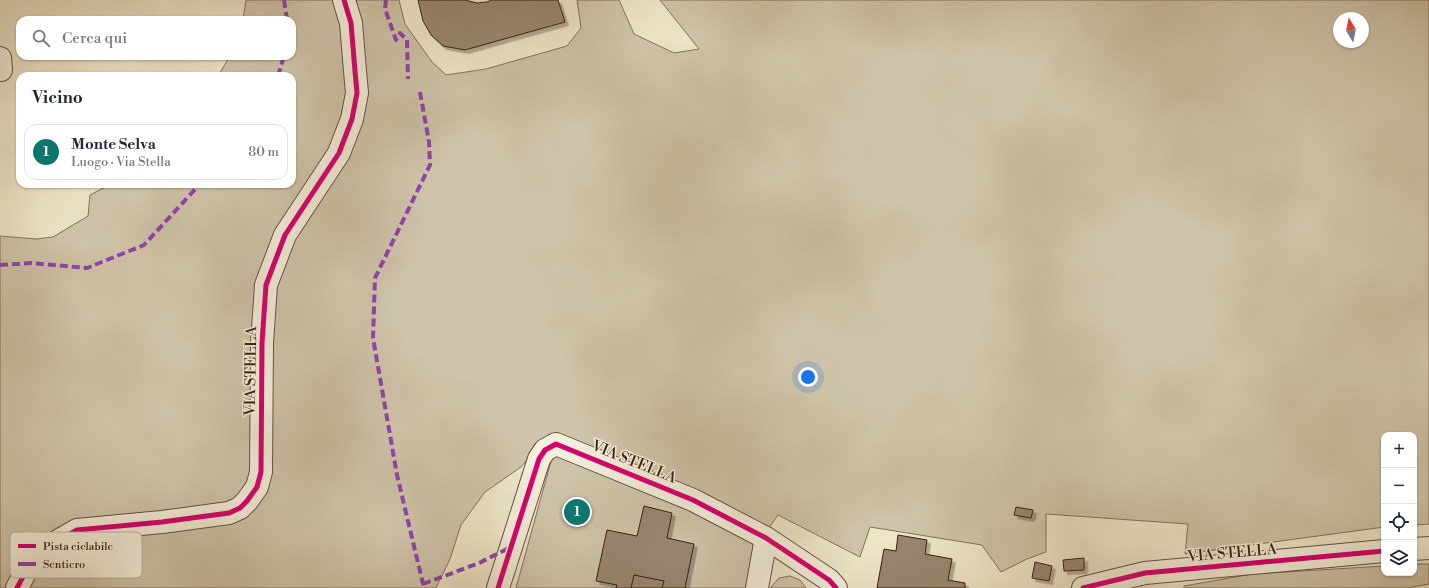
<!DOCTYPE html>
<html lang="it">
<head>
<meta charset="utf-8">
<style>
  body { margin:0; font-family:"Libre Bodoni",serif; background:#f2f2f3; color:#1f2937 }
  .controls { position:absolute; right:12px; bottom:12px; display:grid; overflow:hidden; border-radius:8px; box-shadow:0 1px 3px #0004 }
  .controls button { width:36px; height:36px; display:grid; place-items:center; padding:0; border:0; border-bottom:1px solid #e0e1e3; background:#fff; color:#1f2937; font:20px sans-serif }
  .compass { position:absolute; left:1333px; top:12px; width:36px; height:36px; border-radius:50%; background:#fff; box-shadow:0 1px 3px #0004; rotate:350deg }
  .you { position:absolute; left:808px; top:377px; width:14px; height:14px; margin:-10px; border:3px solid #fff; border-radius:50%; background:#1a73e8; box-shadow:0 0 0 6px #1a73e833 }
  .badge { display:grid; place-items:center; width:26px; height:26px; border-radius:50%; background:#0f766e; color:#fff; font-size:13px; font-weight:700 }
  .pin { position:absolute; translate:-50% -50%; border:2px solid #fff; box-shadow:0 1px 4px #0006 }
  .list { margin:0; padding:0; list-style:none }
  h2 { display:flex; justify-content:space-between; align-items:center; height:52px; margin:0; padding:0 16px; font-size:17px }
  h2 small { font-size:13px; font-weight:400; color:#747a83 }
  .list li { display:grid; grid-template-columns:26px 1fr auto; gap:12px; align-items:center; box-sizing:border-box; height:56px; margin:0 8px 8px; padding:0 8px; border:1px solid #e0e1e3; border-radius:12px }
  .list b { display:block; font-size:15px; white-space:nowrap }
  .list p { margin:0; font-size:13px; white-space:nowrap; color:#747a83 }
  .list em { font-size:13px; font-style:normal; color:#747a83 }
  .icon { flex:none; width:22px; height:22px; fill:none; stroke:currentColor; stroke-width:2; stroke-linecap:round; stroke-linejoin:round }
  .map { position:relative; flex:none; width:1429px; height:588px; overflow:hidden }
  .search { position:absolute; background:#fff; box-shadow:0 1px 3px #0004; left:16px; top:16px; width:280px; height:44px; display:flex; align-items:center; gap:10px; box-sizing:border-box; padding:0 14px; border-radius:12px; color:#747a83; font-size:15px }
  .panel { position:absolute; background:#fff; box-shadow:0 1px 3px #0004; left:16px; top:72px; width:280px; height:116px; border-radius:12px }
  .map>svg:first-child { display:block }
  .green { fill:#cfc4aa; stroke:#84715e; fill-rule:evenodd }
  .building { fill:#988671; stroke:#3a1e11; filter:url(#shadow) }
  .lines { fill:none; stroke-linecap:round; stroke-linejoin:round }
  .minor-casing { stroke:#67503f; stroke-width:24 }
  .minor { stroke:#f4efdc; stroke-width:22 }
  .quiet { stroke:#8e44ad; stroke-width:4; stroke-dasharray:8 4; stroke-linecap:butt }
  .cycleway-casing { stroke:#f4efdc; stroke-width:8 }
  .cycleway { stroke:#d6006c; stroke-width:5 }
  .labels { text-anchor:middle; dominant-baseline:central; stroke-width:3; stroke-linejoin:round; paint-order:stroke }
  .street-label { font-size:15px; fill:#3a1e11; stroke:#f4efdc }
  .key { fill:#f4efdc; stroke:#bcb09f; stroke-width:1 }
  .key-label { font-size:11px; fill:#3a1e11 }
</style>
</head>
<body>
<div class="map">
<svg width="1429" height="588" viewBox="0 0 1429 588">
  <defs>
    <filter id="shadow"><feDropShadow dx="3.5" dy="3.5" stdDeviation="0" flood-color="#0004"/></filter>
  </defs>
  <rect width="100%" height="100%" fill="#eee6c9"/>
  <filter id="stains"><feTurbulence type="fractalNoise" baseFrequency=".005" numOctaves="4"/><feColorMatrix values="0 0 0 0 .2 0 0 0 0 .09 0 0 0 0 .02 0 0 0 .5 -.17"/></filter>
  <radialGradient id="worn" r=".72"><stop offset=".6" stop-color="#630" stop-opacity="0"/><stop offset="1" stop-color="#630" stop-opacity=".3"/></radialGradient>
  <!-- green -->
  <g class="green">
    <path d="M 246,0 L 399,0 L 405,24 L 432,62 L 446,75 L 486,69 L 567,46 L 581,28 L 577,0 L 619,0 L 634,34 L 674,53 L 699,49 L 660,0 L 1429,0 L 1429,524 L 1414,525 L 1414,435 L 1384,435 L 1384,527 L 1185,554 L 1188,524 L 1046,514 L 1046,552 L 1027,559 L 1001,572 L 982,545 L 870,527 L 860,557 L 778,515 L 766,532 L 677,488 L 549,434 L 521,467 L 485,492 L 461,525 L 450,559 L 436,588 L 0,588 L 0,236 L 36,239 L 53,237 L 88,216 L 90,195 L 111,184 L 292,184 L 292,76 L 218,76 L 230,56 L 292,56 L 292,20 L 243,20 ZM 1339,18 L 1363,18 L 1363,42 L 1339,42 Z"/>
    <path d="M 553,454 L 757,539 L 746,588 L 516,588 Z"/>
    <path d="M 1414,564 L 1429,564 L 1429,584 L 1407,588 L 1184,588 L 1184,586 L 1252,574 L 1384,566 L 1384,573 L 1414,573 Z"/>
    <path d="M 790,576 L 800,580 L 806,588 L 770,588 L 779,578 Z"/>
  </g>
  <!-- building -->
  <g class="building">
    <path d="M 418,0 L 465,0 L 477,3 L 487,2 L 491,0 L 558,0 L 565,22 L 465,50 L 443,46 L 431,35 L 423,21 Z"/>
    <path d="M 644,506 L 672,513 L 667,538 L 694,544 L 685,588 L 616,588 L 617,585 L 596,581 L 607,530 L 637,536 Z"/>
    <path d="M 1016,507 L 1033,510 L 1031,518 L 1014,515 Z"/>
    <path d="M 898,535 L 927,540 L 925,554 L 952,559 L 948,580 L 965,583 L 965,588 L 877,588 L 884,549 L 896,551 Z"/>
    <path d="M 1084,558 L 1084,570 L 1064,571 L 1063,560 Z"/>
    <path d="M 1035,562 L 1052,566 L 1049,581 L 1032,578 Z"/>
    <path d="M 634,575 L 664,581 L 662,588 L 631,588 Z"/>
  </g>
  <g class="lines">
    <defs>
      <g id="minor">
        <path d="M 0,58 L 1,70"/>
        <path d="M 1414,549 L 1429,548"/>
        <path d="M 17,588 L 27,569 L 44,549 L 77,530 L 162,522 L 229,513 L 240,508 L 247,501 L 257,487 L 261,472 L 262,343 L 266,285 L 285,235 L 339,153 L 352,119 L 357,93 L 355,71 L 351,23 L 344,0"/>
        <path d="M 498,588 L 539,459 L 545,450 L 556,444 L 693,500 L 766,538 L 829,580 L 836,588"/>
        <path d="M 757,588 L 766,538"/>
        <path d="M 1083,588 L 1145,573 L 1384,551"/>
      </g>
    </defs>
    <!-- minor casing -->
    <use href="#minor" class="minor-casing"/>
    <!-- minor -->
    <use href="#minor" class="minor"/>
    <!-- quiet -->
    <g class="quiet">
      <path d="M 284,0 L 287,20"/>
      <path d="M 386,0 L 385,9 L 396,40 L 400,33 L 407,40 L 408,79"/>
      <path d="M 278,76 L 284,56"/>
      <path d="M 420,92 L 429,142 L 430,165 L 375,278 L 373,338 L 397,475 L 424,588"/>
      <path d="M 0,265 L 31,263 L 87,268 L 144,245 L 200,184"/>
      <path d="M 423,584 L 479,563 L 511,547"/>
    </g>
    <defs>
      <g id="cycleway">
        <path d="M 17,588 L 27,569 L 44,549 L 77,530 L 162,522 L 229,513 L 240,508 L 247,501 L 257,487 L 261,472 L 262,343 L 266,285 L 285,235 L 339,153 L 352,119 L 357,93 L 355,71 L 351,23 L 344,0"/>
        <path d="M 498,588 L 539,459 L 545,450 L 556,444 L 693,500 L 766,538 L 829,580 L 836,588"/>
        <path d="M 1083,588 L 1145,573 L 1384,551"/>
      </g>
    </defs>
    <!-- cycleway casing -->
    <use href="#cycleway" class="cycleway-casing"/>
    <!-- cycleway -->
    <use href="#cycleway" class="cycleway"/>
  </g>
  <g class="labels">
    <!-- street labels -->
    <g class="street-label">
      <text transform="translate(251 371) rotate(-89)">VIA STELLA</text>
      <text transform="translate(634 462) rotate(22)">VIA STELLA</text>
      <text transform="translate(1232 553) rotate(-5)">VIA STELLA</text>
    </g>
  </g>
  <!-- legend -->
  <rect x="10" y="532" width="132" height="46" rx="6" class="key"/>
  <rect x="18" y="544" width="18" height="4" fill="#d6006c"/>
  <rect x="18" y="562" width="18" height="4" fill="#8e44ad"/>
  <g class="key-label">
    <text x="43" y="550">Pista ciclabile</text>
    <text x="43" y="568">Sentiero</text>
  </g>
  <rect width="100%" height="100%" filter="url(#stains)"/>
  <rect width="100%" height="100%" fill="url(#worn)"/>
</svg>
<div class="controls">
<button>+</button>
<button>−</button>
<button><svg class="icon" aria-label="locate" viewBox="0 0 24 24"><circle cx="12" cy="12" r="6"/><path d="M12 2v4M12 18v4M2 12h4M18 12h4"/></svg></button>
<button><svg class="icon" aria-label="layers" viewBox="0 0 24 24"><path d="M12 4l9 5-9 5-9-5zM3 14l9 5 9-5"/></svg></button>
</div>
<svg class="compass" viewBox="-18 -18 36 36"><path d="M0-13l5 13h-10z" fill="#e53935"/><path d="M0 13l5-13h-10z" fill="#747a83"/></svg>
<div class="you"></div>
<div class="pin badge" style="left:577px;top:512px">1</div>
<div class="search"><svg class="icon" aria-label="search" viewBox="0 0 24 24"><circle cx="10" cy="10" r="6"/><path d="M15 15l6 6"/></svg>Cerca qui</div>
<section class="panel">
<h2>Vicino<small></small></h2>
<ul class="list">
<li><span class="badge">1</span><div><b>Monte Selva</b><p>Luogo · Via Stella</p></div><em>80 m</em></li>
</ul>
</section>
</div>
</body>
</html>
